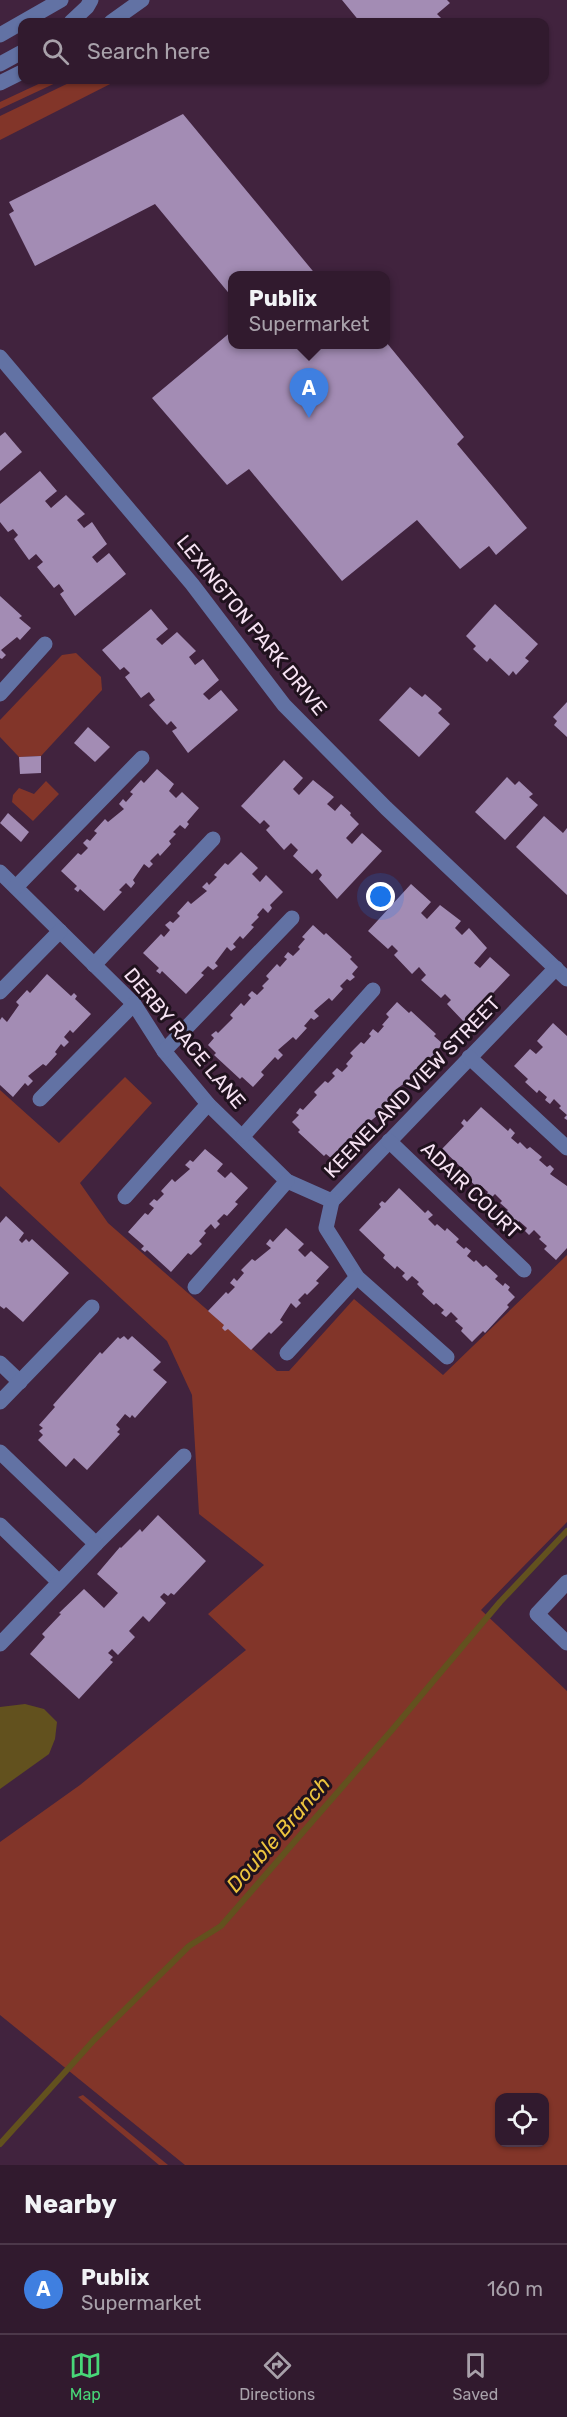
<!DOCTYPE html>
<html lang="en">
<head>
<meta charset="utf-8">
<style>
  body { margin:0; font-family:Rubik,sans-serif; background:#392336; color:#f1f3f6 }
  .controls { position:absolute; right:18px; bottom:18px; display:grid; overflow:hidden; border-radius:12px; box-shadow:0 2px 4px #0004 }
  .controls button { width:54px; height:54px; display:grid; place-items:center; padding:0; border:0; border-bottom:2px solid #4c384a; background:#311a2e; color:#f1f3f6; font:30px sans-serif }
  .you { position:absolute; left:381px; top:897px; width:21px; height:21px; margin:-15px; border:4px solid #fff; border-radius:50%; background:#1a73e8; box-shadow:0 0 0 9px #1a73e833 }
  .badge { display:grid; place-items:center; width:39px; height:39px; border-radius:50%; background:#48d778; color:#fff; font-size:20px; font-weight:700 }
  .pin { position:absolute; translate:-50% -50px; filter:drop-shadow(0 2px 3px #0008) }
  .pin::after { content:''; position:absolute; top:32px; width:21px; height:18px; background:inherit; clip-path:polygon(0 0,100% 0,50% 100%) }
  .popup { position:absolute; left:228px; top:271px; width:162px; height:78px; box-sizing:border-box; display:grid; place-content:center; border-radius:12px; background:#311a2e; filter:drop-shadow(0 2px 4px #0005); font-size:20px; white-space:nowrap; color:#a8a1aa }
  .popup b { font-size:22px; color:#f1f3f6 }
  .popup::after { content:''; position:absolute; left:50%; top:100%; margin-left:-12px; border:12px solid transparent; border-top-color:#311a2e }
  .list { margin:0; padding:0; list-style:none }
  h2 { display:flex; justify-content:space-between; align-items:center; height:78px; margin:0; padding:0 24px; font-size:26px }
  h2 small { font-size:20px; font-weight:400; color:#a8a1aa }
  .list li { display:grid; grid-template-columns:39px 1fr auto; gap:18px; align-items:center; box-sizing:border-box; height:90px; padding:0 24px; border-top:2px solid #4c384a }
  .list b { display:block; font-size:22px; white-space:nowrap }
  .list p { margin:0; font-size:20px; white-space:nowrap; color:#a8a1aa }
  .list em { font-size:20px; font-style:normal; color:#a8a1aa }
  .icon { flex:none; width:33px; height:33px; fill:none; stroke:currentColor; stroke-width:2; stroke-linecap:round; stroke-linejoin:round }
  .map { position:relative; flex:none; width:567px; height:2165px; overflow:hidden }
  .search { position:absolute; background:#311a2e; box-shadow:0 2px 4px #0004; left:18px; right:18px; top:18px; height:66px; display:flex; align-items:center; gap:15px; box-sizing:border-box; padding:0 21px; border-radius:12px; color:#a8a1aa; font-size:22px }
  .sheet { height:168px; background:#311a2e }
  nav { display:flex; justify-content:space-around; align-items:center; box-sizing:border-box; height:84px; border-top:2px solid #4c384a; background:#311a2e; font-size:16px; color:#a8a1aa }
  nav a { display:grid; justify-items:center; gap:3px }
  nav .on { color:#48d778 }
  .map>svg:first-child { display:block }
  .green { fill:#823529; fill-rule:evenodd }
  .water { fill:#62511e }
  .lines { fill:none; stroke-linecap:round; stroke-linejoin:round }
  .stream { stroke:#62511e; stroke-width:6 }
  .building { fill:#a38cb4 }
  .minor { stroke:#6272a4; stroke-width:15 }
  .labels { text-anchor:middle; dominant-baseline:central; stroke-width:6; stroke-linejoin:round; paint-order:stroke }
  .street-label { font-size:20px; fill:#f6e2f3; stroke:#20121e }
  .water-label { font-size:21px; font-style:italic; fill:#ecc33e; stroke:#20121e }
</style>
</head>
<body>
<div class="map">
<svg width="567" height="2165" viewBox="0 0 567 2165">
  <rect width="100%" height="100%" fill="#41233e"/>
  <!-- green -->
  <g class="green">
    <path d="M 47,80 L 62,80 L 0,109 L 0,102 Z"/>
    <path d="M 75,80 L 118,80 L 0,140 L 0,116 Z"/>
    <path d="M 76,653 L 101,677 L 102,690 L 41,756 L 19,757 L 0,737 L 0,720 L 62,655 Z"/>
    <path d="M 46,781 L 59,794 L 33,821 L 12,802 L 13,795 L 19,788 L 34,794 Z"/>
    <path d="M 125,1077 L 152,1103 L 80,1183 L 108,1223 L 277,1371 L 289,1371 L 354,1299 L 443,1375 L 567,1255 L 567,1522 L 481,1610 L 567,1691 L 567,2165 L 185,2165 L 0,2015 L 0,1842 L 80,1785 L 246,1650 L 208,1614 L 264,1565 L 199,1514 L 192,1395 L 167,1341 L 0,1186 L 0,1090 L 59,1143 ZM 500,2098 L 544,2098 L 544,2142 L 500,2142 Z"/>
    <path d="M 83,2095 L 168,2165 L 159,2165 L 78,2097 Z"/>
  </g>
  <!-- water -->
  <path class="water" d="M 25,1704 L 44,1709 L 57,1722 L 55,1739 L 49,1754 L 0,1789 L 0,1707 Z"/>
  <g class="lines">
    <!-- stream -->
    <path class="stream" d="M 0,2144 L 94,2040 L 189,1946 L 221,1926 L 392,1730 L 500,1602 L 567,1531"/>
  </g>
  <!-- building -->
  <g class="building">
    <path d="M 342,0 L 447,0 L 450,3 L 437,14 L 445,22 L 360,22 Z"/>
    <path d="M 183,114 L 317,276 L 232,276 L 232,297 L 155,204 L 35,266 L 9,214 L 14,211 L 9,202 Z"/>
    <path d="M 232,331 L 232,344 L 386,344 L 386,342 L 464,437 L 457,444 L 527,528 L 496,555 L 489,546 L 460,569 L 417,520 L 342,581 L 249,469 L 227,485 L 152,398 Z"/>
    <path d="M 5,432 L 22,452 L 0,471 L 0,436 Z"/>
    <path d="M 40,471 L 57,491 L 45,501 L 51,508 L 66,495 L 85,514 L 77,520 L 84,528 L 92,522 L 107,544 L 92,557 L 97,563 L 109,553 L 126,574 L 75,616 L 60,594 L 64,591 L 59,584 L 54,588 L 37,567 L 43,562 L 36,554 L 29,560 L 14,539 L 18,535 L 13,529 L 8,532 L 0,522 L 0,504 Z"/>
    <path d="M 0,596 L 22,616 L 19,618 L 31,628 L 20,640 L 17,637 L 1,650 L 6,655 L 2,659 L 0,658 Z"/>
    <path d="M 495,604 L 538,644 L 525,658 L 529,661 L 516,675 L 513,671 L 509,676 L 490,658 L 487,662 L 473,649 L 476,646 L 466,636 Z"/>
    <path d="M 151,609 L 168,629 L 156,639 L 162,645 L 177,632 L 196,651 L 189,657 L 195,665 L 203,659 L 219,680 L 203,694 L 209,700 L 221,690 L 238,710 L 188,753 L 172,731 L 177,728 L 171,721 L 167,725 L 149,705 L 155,700 L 149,692 L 141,698 L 125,677 L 130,673 L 124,667 L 120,670 L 102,650 Z"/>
    <path d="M 410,687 L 422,697 L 425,694 L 442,709 L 438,713 L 450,724 L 419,757 L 379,720 Z"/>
    <path d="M 567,702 L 567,737 L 554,725 L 557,721 L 553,717 Z"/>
    <path d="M 88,727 L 110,747 L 95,762 L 74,743 Z"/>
    <path d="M 41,756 L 41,773 L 20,774 L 19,757 Z"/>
    <path d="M 284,760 L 303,778 L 293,789 L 299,795 L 313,780 L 334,797 L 327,804 L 335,811 L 341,804 L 351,813 L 350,815 L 359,824 L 346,838 L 352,844 L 362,833 L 382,851 L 337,899 L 319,879 L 322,875 L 317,869 L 312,874 L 293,856 L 298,850 L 291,843 L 284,850 L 266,830 L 270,826 L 264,820 L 260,824 L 241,806 Z"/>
    <path d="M 157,769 L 174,784 L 169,791 L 176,798 L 182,792 L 199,808 L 187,822 L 189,824 L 185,829 L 180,825 L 173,832 L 176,834 L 169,841 L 171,844 L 160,856 L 158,853 L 150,861 L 153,864 L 149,868 L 144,864 L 133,880 L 135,883 L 131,888 L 126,883 L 119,890 L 122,892 L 104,911 L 80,889 L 78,892 L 74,889 L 77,886 L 61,871 L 78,853 L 81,855 L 88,848 L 83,843 L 87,839 L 90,841 L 97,833 L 94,831 L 105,819 L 108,822 L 124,809 L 119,804 L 123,799 L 126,802 L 133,794 L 130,792 L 141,780 L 144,783 Z"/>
    <path d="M 507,777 L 515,785 L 519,781 L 533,794 L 529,797 L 538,805 L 505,840 L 475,812 Z"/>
    <path d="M 8,813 L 29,832 L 21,842 L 0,823 Z"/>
    <path d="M 544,816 L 563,833 L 567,828 L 567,895 L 516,847 Z"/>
    <path d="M 241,852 L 258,868 L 252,874 L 260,882 L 266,875 L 283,892 L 270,905 L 272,908 L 268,913 L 263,908 L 257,915 L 259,917 L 251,925 L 254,927 L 243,939 L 240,936 L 233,944 L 236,947 L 231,951 L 227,947 L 215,963 L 218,966 L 213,970 L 208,966 L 201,973 L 204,975 L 186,994 L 162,971 L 160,974 L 156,971 L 159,968 L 143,953 L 161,934 L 164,937 L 170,930 L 165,925 L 170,921 L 173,923 L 180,916 L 177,913 L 188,901 L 191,904 L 207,891 L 202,887 L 207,882 L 209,885 L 217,877 L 214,875 L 225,863 L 228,865 Z"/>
    <path d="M 411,884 L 431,902 L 421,913 L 427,919 L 440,905 L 461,921 L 455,928 L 462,935 L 469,928 L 487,948 L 474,963 L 480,968 L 490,957 L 510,975 L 465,1023 L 447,1004 L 451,1000 L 445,994 L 441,998 L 421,980 L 426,975 L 419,967 L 412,974 L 394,955 L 398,951 L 392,945 L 388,949 L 368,931 Z"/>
    <path d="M 313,925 L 324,935 L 326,933 L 352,957 L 350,959 L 358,967 L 352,974 L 355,977 L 350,981 L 347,979 L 340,986 L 343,989 L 332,1001 L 329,998 L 314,1011 L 319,1016 L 314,1020 L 311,1018 L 304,1026 L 307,1028 L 296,1040 L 293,1037 L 278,1050 L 283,1055 L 278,1060 L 275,1057 L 261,1072 L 264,1075 L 253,1087 L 242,1077 L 240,1079 L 214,1055 L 216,1053 L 208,1045 L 214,1038 L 211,1035 L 216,1031 L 218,1033 L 233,1018 L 230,1015 L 241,1003 L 244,1006 L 251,998 L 248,995 L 252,991 L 257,995 L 264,988 L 262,986 L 269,979 L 266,976 L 277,964 L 280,967 L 287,959 L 284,957 L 288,952 L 293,956 L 300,949 L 298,947 L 305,939 L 302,937 Z"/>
    <path d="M 47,974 L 71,996 L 74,993 L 77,996 L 75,999 L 91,1014 L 73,1033 L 70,1030 L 64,1037 L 69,1042 L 64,1047 L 61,1044 L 55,1052 L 57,1054 L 46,1066 L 43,1064 L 28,1076 L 33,1081 L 28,1086 L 25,1083 L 13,1097 L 0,1085 L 0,1020 L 2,1017 L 7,1022 L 19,1005 L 16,1002 L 27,990 L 30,993 Z"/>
    <path d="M 397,1002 L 409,1013 L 411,1011 L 436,1034 L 434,1036 L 443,1044 L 436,1051 L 439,1054 L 435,1059 L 432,1056 L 425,1064 L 428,1066 L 417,1078 L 414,1076 L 398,1088 L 403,1093 L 399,1098 L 396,1095 L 389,1103 L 392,1105 L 381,1117 L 378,1115 L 362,1128 L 367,1132 L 363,1137 L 360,1134 L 346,1150 L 348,1152 L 338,1164 L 326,1154 L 324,1156 L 298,1132 L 300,1130 L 292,1122 L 299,1115 L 296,1113 L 300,1108 L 303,1110 L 317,1095 L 314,1092 L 325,1081 L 328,1083 L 335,1076 L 332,1073 L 337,1068 L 342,1072 L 348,1066 L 346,1064 L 353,1056 L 350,1053 L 361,1042 L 364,1044 L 371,1036 L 369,1034 L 373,1029 L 378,1033 L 384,1026 L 382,1025 L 389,1017 L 386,1014 Z"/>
    <path d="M 553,1023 L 567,1036 L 567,1120 L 564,1118 L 567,1115 L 559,1108 L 561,1106 L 554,1099 L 550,1104 L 545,1100 L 547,1097 L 539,1090 L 537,1093 L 525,1082 L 528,1079 L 514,1066 L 530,1049 L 536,1054 L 543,1047 L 537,1041 Z"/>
    <path d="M 481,1107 L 508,1131 L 510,1128 L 515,1133 L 511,1138 L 518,1144 L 520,1142 L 527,1149 L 530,1147 L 542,1157 L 539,1160 L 547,1167 L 550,1165 L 554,1169 L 550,1174 L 567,1186 L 567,1248 L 556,1260 L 544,1249 L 547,1246 L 539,1239 L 541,1237 L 534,1230 L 529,1235 L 525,1231 L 527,1228 L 519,1221 L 517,1224 L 505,1213 L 508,1210 L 500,1203 L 502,1201 L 495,1194 L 490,1199 L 486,1195 L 488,1192 L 480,1185 L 478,1188 L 466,1177 L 468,1174 L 442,1149 L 464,1126 L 461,1123 L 464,1119 L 467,1122 Z"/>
    <path d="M 205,1149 L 223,1164 L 217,1171 L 225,1178 L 231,1172 L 248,1188 L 235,1202 L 238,1204 L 227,1216 L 224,1214 L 217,1221 L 220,1224 L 215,1229 L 211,1224 L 204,1231 L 206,1233 L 199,1241 L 202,1244 L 191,1255 L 188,1253 L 171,1272 L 147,1250 L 145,1252 L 141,1249 L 144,1246 L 128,1232 L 145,1213 L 148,1215 L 154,1208 L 149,1204 L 154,1199 L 157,1201 L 164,1194 L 161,1191 L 172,1179 L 175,1182 L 190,1169 L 185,1165 L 190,1160 L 193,1162 Z"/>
    <path d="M 399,1188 L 425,1213 L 428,1210 L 433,1215 L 428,1219 L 435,1226 L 437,1224 L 445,1231 L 447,1228 L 459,1239 L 456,1242 L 464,1249 L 466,1247 L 471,1251 L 467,1256 L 474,1262 L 476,1260 L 483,1267 L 486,1265 L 498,1276 L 495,1279 L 503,1286 L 505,1283 L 510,1287 L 508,1290 L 515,1297 L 507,1305 L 509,1307 L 485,1333 L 483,1331 L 472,1342 L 461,1331 L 463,1328 L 455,1321 L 458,1319 L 451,1312 L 446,1317 L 441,1313 L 444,1310 L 436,1303 L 434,1305 L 422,1294 L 424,1291 L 417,1284 L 419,1282 L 412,1276 L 407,1281 L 402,1276 L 405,1273 L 397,1266 L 395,1269 L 383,1258 L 385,1255 L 359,1230 L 381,1207 L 379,1204 L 382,1201 L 385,1203 Z"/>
    <path d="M 6,1216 L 24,1233 L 19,1240 L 22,1243 L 26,1239 L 29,1242 L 32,1239 L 69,1273 L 23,1322 L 6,1307 L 4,1309 L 0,1306 L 0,1223 Z"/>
    <path d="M 286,1228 L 304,1244 L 298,1250 L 305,1257 L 311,1251 L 329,1267 L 316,1281 L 319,1283 L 307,1295 L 305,1293 L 298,1300 L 301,1303 L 296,1308 L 291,1303 L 280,1320 L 283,1322 L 271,1334 L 269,1332 L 251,1350 L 228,1329 L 225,1331 L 222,1328 L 224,1325 L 208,1311 L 226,1292 L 228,1294 L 235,1287 L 230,1283 L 234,1278 L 237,1281 L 244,1273 L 241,1270 L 252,1259 L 255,1261 L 271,1248 L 266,1244 L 270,1239 L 273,1242 Z"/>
    <path d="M 124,1336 L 128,1340 L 132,1336 L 161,1362 L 153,1370 L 167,1382 L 135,1418 L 132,1415 L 130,1418 L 125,1414 L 116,1425 L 120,1429 L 117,1432 L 120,1434 L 87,1470 L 74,1458 L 66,1467 L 38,1440 L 43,1435 L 39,1431 L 43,1428 L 39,1425 L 55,1407 L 53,1405 L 100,1352 L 102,1354 L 118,1337 L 120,1339 Z"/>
    <path d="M 158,1515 L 206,1561 L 174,1595 L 171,1593 L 168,1596 L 164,1593 L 160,1597 L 166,1603 L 149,1622 L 143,1616 L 129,1631 L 135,1637 L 118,1655 L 112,1649 L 108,1653 L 113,1657 L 110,1660 L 113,1662 L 79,1699 L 30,1654 L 45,1637 L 42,1634 L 61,1614 L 59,1613 L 84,1589 L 104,1608 L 118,1593 L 97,1574 L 120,1547 L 121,1548 L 140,1529 L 142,1532 Z"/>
  </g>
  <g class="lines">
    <!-- minor -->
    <g class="minor">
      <path d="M 71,22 L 87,7 L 91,0"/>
      <path d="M 111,22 L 142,0"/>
      <path d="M 0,35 L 61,0"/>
      <path d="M 0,64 L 22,52"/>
      <path d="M 0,83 L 22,72"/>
      <path d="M 0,357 L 192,584 L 284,705 L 386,808 L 567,979"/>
      <path d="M 0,694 L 45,644"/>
      <path d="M 0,872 L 134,1004 L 164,1051 L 208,1104 L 287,1181 L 332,1201 L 556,968"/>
      <path d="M 16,887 L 142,758"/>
      <path d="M 94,965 L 213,839"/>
      <path d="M 0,992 L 60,931"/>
      <path d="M 164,1051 L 292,918"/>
      <path d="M 469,1057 L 567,1148"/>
      <path d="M 40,1099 L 134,1004"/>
      <path d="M 243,1136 L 373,990"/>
      <path d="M 389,1141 L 524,1270"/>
      <path d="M 125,1197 L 208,1104"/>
      <path d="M 332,1201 L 326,1228 L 357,1277 L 447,1357"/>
      <path d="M 195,1287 L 287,1181"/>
      <path d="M 287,1353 L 357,1277"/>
      <path d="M 0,1363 L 20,1382"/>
      <path d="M 0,1402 L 92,1307"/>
      <path d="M 0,1452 L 96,1544 L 184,1456"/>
      <path d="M 0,1525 L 59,1582"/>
      <path d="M 567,1582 L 537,1614 L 567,1643"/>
      <path d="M 0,1644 L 96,1544"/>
    </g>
  </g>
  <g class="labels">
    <!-- street labels -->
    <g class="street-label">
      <text transform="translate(252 625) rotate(51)">LEXINGTON PARK DRIVE</text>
      <text transform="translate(185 1038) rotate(50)">DERBY RACE LANE</text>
      <text transform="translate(412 1087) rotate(-46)">KEENELAND VIEW STREET</text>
      <text transform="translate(471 1190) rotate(44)">ADAIR COURT</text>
    </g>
    <!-- water labels -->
    <g class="water-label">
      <text transform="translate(278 1834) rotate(-49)">Double Branch</text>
    </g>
  </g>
</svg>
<div class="controls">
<button><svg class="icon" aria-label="locate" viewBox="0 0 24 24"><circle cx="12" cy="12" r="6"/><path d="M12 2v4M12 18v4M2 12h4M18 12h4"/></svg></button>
</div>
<div class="you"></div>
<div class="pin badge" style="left:309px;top:418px;background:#3f7fe0">A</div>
<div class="popup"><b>Publix</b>Supermarket</div>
<div class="search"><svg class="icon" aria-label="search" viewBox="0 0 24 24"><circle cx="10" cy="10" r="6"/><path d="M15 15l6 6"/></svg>Search here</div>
</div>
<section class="sheet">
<h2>Nearby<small></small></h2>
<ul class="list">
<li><span class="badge" style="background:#3f7fe0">A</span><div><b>Publix</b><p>Supermarket</p></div><em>160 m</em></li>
</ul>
</section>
<nav>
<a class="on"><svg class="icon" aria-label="map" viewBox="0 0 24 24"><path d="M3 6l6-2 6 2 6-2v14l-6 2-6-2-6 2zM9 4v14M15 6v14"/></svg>Map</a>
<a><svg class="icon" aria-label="directions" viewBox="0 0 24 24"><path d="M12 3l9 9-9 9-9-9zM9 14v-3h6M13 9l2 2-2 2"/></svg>Directions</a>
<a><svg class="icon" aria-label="saved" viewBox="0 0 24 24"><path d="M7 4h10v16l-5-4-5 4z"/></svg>Saved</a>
</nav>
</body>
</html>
